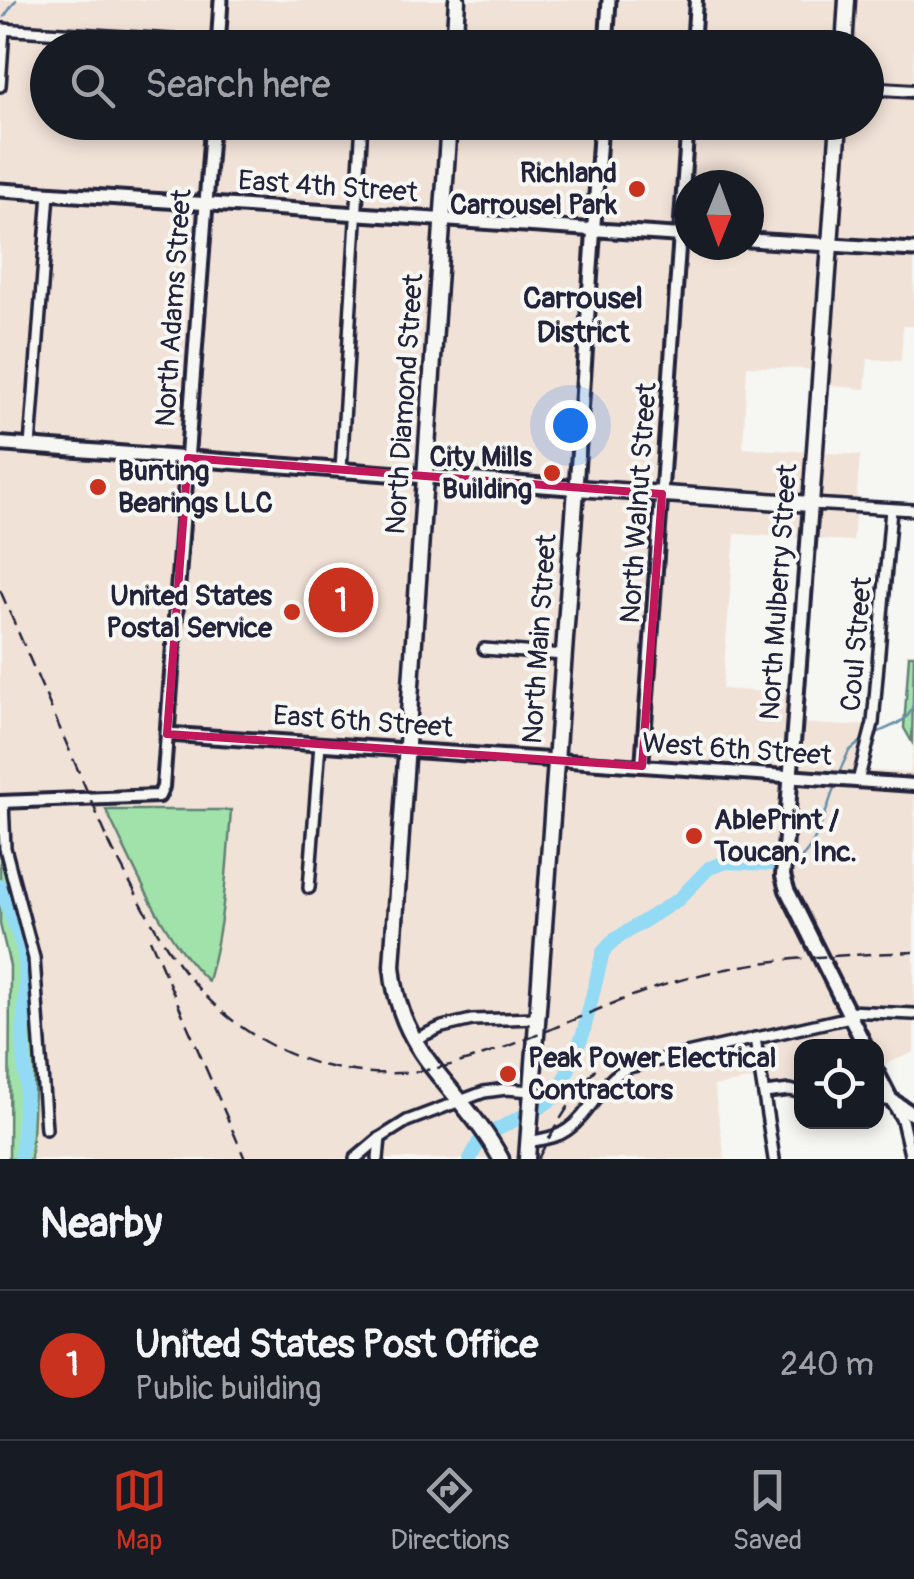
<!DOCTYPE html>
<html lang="en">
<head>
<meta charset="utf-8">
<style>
  body { margin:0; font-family:Pangolin,sans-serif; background:#20242c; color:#f1f3f6 }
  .controls { position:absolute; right:30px; bottom:30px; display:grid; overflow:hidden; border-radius:20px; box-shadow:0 5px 15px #0003 }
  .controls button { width:90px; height:90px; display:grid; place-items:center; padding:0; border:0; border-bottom:2px solid #363941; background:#171b24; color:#f1f3f6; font:50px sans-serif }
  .compass { position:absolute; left:674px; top:170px; width:90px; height:90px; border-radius:50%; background:#171b24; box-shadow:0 5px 15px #0003; rotate:181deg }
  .you { position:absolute; left:570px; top:425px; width:35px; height:35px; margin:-25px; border:8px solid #fff; border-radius:50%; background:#1a73e8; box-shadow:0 0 0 15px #1a73e833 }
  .badge { display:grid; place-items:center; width:65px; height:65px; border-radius:50%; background:#c8321e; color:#fff; font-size:32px; font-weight:700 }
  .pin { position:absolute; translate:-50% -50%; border:5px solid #fff; box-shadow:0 2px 10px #0006 }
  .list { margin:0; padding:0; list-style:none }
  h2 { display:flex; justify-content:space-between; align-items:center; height:130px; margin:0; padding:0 40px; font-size:42px }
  h2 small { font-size:32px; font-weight:400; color:#9ea1a6 }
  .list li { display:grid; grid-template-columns:65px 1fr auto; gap:30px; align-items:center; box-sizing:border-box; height:150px; padding:0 40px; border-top:2px solid #363941 }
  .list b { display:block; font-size:38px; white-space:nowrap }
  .list p { margin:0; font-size:32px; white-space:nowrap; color:#9ea1a6 }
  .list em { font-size:32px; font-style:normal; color:#9ea1a6 }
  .icon { flex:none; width:55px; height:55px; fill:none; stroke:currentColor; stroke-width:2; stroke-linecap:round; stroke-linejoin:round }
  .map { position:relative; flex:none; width:914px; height:1159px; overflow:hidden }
  .search { position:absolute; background:#171b24; box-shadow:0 5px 15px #0003; left:30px; right:30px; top:30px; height:110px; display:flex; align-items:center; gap:25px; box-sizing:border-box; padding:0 35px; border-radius:55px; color:#9ea1a6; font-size:38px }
  .sheet { height:280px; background:#171b24 }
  nav { display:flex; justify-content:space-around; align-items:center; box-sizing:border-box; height:140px; border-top:2px solid #363941; background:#171b24; font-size:28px; color:#9ea1a6 }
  nav a { display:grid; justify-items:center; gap:5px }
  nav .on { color:#c8321e }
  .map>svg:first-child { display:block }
  .built { fill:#f1e2d7; fill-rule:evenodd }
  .green { fill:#a1e2ab; stroke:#628273; stroke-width:2.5 }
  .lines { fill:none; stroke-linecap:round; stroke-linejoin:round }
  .stream { stroke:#6690aa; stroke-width:2.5 }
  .river { stroke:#93daf4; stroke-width:14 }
  .minor-casing { stroke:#22223b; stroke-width:16 }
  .tertiary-casing { stroke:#22223b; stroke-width:18 }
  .secondary-casing { stroke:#22223b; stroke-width:19 }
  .primary-casing { stroke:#22223b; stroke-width:20 }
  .trunk-casing { stroke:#22223b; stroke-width:21 }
  .minor { stroke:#f6f6f2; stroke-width:9 }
  .tertiary { stroke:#f6f6f2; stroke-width:10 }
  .secondary { stroke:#f6f6f2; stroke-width:11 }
  .primary { stroke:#f6f6f2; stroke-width:12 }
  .trunk { stroke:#f6f6f2; stroke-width:14 }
  .rail { stroke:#22223b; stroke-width:2.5; stroke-dasharray:15 8; stroke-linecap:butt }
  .marked { fill:none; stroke:#c2185b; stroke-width:8; stroke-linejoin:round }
  .poi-dot { fill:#c8321e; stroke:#f6f6f2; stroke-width:4 }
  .labels { text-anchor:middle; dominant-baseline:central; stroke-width:8; stroke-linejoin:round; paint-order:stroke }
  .poi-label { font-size:28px; font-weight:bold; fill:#22223b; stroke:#f6f6f2; text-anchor:end }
  .street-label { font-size:28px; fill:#22223b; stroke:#f6f6f2 }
  .neighbourhood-label { font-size:30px; font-weight:bold; fill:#22223b; stroke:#f6f6f2 }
</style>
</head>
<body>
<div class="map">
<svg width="914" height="1159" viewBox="0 0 914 1159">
  <rect width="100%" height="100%" fill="#f6f6f2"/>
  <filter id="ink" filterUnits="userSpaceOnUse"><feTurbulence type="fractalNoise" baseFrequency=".01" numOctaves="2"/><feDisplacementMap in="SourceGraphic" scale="20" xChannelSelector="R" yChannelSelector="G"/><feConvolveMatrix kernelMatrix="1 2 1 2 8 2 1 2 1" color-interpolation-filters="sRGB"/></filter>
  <g filter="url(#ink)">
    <!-- built -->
    <path class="built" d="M 0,0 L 914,0 L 914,326 L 903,326 L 901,361 L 868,359 L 865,389 L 818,384 L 820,370 L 747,366 L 743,448 L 860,455 L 853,541 L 735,534 L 722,689 L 798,694 L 797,723 L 848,726 L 874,724 L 861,770 L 910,773 L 914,741 L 914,1052 L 877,1068 L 876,1046 L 802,1046 L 801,1087 L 789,1083 L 769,1086 L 767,1077 L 714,1086 L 725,1159 L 31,1159 L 35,1068 L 32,983 L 26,939 L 0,854 ZM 48,48 L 866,48 L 866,122 L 48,122 ZM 689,185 L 749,185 L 749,245 L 689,245 ZM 230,810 L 226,886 L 214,961 L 207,980 L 197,971 L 165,925 Z"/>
    <!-- green -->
    <g class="green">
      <path d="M 909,655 L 914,655 L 912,742 L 904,728 Z"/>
      <path d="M 106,810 L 231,810 C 227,867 224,925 208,981 C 162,938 134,866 106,810 Z"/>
      <path d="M 0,854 C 9,883 21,913 26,943 C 40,1014 34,1087 31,1159 L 9,1159 L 10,966 L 0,924 Z"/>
    </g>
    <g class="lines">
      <!-- stream -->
      <g class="stream">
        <path d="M 4,17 L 16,0"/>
        <path d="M 875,734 C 894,724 913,722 914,698"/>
        <path d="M 837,777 L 849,751 L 863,740"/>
        <path d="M 794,863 C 816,852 827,808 835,785"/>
      </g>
      <!-- river -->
      <g class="river">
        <path d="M 0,886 L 22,945 L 26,969 L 23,1040 L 26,1087 L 21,1159"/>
        <path d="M 470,1159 L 479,1142 L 496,1130 L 542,1106 L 551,1100 L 560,1090 L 583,1034 L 603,952 L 614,940 L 679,899 L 709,868 L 727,862 L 771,864"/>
      </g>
      <defs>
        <g id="minor">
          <path d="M 0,29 L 218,43"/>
          <path d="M 0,86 L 4,29"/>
          <path d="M 30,446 L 49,193"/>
          <path d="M 341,470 L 362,122"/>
          <path d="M 811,504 L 914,510"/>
          <path d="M 484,649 L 564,655"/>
          <path d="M 858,781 L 873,723 L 891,509"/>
          <path d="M 3,802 L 5,848 L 34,958 L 46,1129"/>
          <path d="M 309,888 L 320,744"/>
          <path d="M 847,1011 L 914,1014"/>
          <path d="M 755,1038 L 774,1159"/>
          <path d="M 413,1040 L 442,1027 L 472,1020 L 537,1018"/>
          <path d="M 764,1093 L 790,1090 L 802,1093"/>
          <path d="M 876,1100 L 891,1100 L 902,1120 L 911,1159"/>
          <path d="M 529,1142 C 542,1139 556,1138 567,1130 C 592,1113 601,1080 629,1067 L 850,1017"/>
          <path d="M 355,1159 L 380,1138 L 407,1121 L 484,1092 L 506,1089 L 532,1091"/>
          <path d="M 378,1159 L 380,1138"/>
        </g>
        <g id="tertiary">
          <path d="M 218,43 L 279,48"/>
          <path d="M 693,48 L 696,0"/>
          <path d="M 866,88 L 914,91"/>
          <path d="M 556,760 L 914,785"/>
          <path d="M 642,766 L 688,122"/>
          <path d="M 0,802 L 159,796 L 163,787 L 167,734"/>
        </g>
        <g id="secondary">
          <path d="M 218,48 L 221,0"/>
          <path d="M 606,48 L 609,0"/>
          <path d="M 212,122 L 167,734 L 556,760"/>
          <path d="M 0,190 L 689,236"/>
          <path d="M 749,240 L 914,250"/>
          <path d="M 576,488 L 601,122"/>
        </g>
        <g id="primary">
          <path d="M 0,444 L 576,488"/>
          <path d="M 811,504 L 783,876 L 787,890 L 865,1046"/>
          <path d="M 876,1071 L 891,1100 L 914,1115"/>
        </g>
        <g id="trunk">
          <path d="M 454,48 L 457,0"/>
          <path d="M 844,48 L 847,0"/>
          <path d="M 449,122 L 392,966 C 399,1057 461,1086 501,1159"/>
          <path d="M 527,1159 L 576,488 L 811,504 L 839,122"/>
        </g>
      </defs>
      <!-- minor casing -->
      <use href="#minor" class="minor-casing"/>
      <!-- tertiary casing -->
      <use href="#tertiary" class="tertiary-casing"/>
      <!-- secondary casing -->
      <use href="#secondary" class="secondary-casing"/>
      <!-- primary casing -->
      <use href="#primary" class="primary-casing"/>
      <!-- trunk casing -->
      <use href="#trunk" class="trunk-casing"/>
      <!-- minor -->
      <use href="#minor" class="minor"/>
      <!-- tertiary -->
      <use href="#tertiary" class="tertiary"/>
      <!-- secondary -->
      <use href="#secondary" class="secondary"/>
      <!-- primary -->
      <use href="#primary" class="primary"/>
      <!-- trunk -->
      <use href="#trunk" class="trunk"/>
      <!-- rail -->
      <g class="rail">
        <path d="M 0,590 L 113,851"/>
        <path d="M 108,841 C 135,891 161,947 199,989 C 264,1061 361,1090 454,1064 C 529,1044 599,1004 674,982 C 757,957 829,956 914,952"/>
        <path d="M 150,939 L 245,1159"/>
        <path d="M 538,1159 C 557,1121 583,1082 611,1050"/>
      </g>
    </g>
  </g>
  <!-- marked area -->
  <path class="marked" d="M 188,458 L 662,494 L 642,766 L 167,734 Z"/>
  <!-- markers -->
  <g class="poi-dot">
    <circle cx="637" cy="189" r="10"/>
    <circle cx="552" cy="473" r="10"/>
    <circle cx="98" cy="487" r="10"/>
    <circle cx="292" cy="612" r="10"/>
    <circle cx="694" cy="836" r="10"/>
    <circle cx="508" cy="1074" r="10"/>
  </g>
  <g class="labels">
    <!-- poi labels -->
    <g class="poi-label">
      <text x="617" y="173">Richland<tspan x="617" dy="32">Carrousel Park</tspan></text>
      <text x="532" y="457">City Mills<tspan x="532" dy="32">Building</tspan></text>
      <text x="118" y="471" text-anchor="start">Bunting<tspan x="118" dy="32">Bearings LLC</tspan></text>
      <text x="272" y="596">United States<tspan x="272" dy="32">Postal Service</tspan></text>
      <text x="714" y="820" text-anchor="start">AblePrint /<tspan x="714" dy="32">Toucan, Inc.</tspan></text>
      <text x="528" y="1058" text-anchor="start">Peak Power Electrical<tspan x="528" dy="32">Contractors</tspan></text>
    </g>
    <!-- street labels -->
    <g class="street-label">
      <text transform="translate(328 187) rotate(4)">East 4th Street</text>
      <text transform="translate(174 308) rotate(-86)">North Adams Street</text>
      <text transform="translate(405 404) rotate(-86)">North Diamond Street</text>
      <text transform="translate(639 503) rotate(-86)">North Walnut Street</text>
      <text transform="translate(779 592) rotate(-86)">North Mulberry Street</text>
      <text transform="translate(540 639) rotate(-86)">North Main Street</text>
      <text transform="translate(857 644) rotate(-85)">Coul Street</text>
      <text transform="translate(363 722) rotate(4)">East 6th Street</text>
      <text transform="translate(737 750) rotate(4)">West 6th Street</text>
    </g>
    <!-- neighbourhood labels -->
    <g class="neighbourhood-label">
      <text x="583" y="298">Carrousel<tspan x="583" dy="34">District</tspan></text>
    </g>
  </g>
</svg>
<div class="controls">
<button><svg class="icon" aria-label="locate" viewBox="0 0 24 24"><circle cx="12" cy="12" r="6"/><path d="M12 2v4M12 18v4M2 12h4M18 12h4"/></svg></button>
</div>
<svg class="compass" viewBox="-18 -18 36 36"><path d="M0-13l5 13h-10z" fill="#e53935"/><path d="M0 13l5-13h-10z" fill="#9ea1a6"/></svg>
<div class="you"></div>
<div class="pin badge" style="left:341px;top:600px">1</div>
<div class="search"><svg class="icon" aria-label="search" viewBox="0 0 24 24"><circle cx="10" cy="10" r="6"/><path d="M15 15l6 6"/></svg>Search here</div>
</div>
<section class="sheet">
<h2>Nearby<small></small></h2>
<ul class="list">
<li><span class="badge">1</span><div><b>United States Post Office</b><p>Public building</p></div><em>240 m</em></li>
</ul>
</section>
<nav>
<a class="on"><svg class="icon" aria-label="map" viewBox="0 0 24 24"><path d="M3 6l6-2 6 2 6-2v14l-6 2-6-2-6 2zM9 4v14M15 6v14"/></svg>Map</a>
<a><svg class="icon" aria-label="directions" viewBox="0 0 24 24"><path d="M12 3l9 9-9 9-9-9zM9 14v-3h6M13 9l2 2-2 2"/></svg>Directions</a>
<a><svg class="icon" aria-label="saved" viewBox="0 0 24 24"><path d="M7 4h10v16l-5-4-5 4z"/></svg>Saved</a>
</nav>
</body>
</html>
